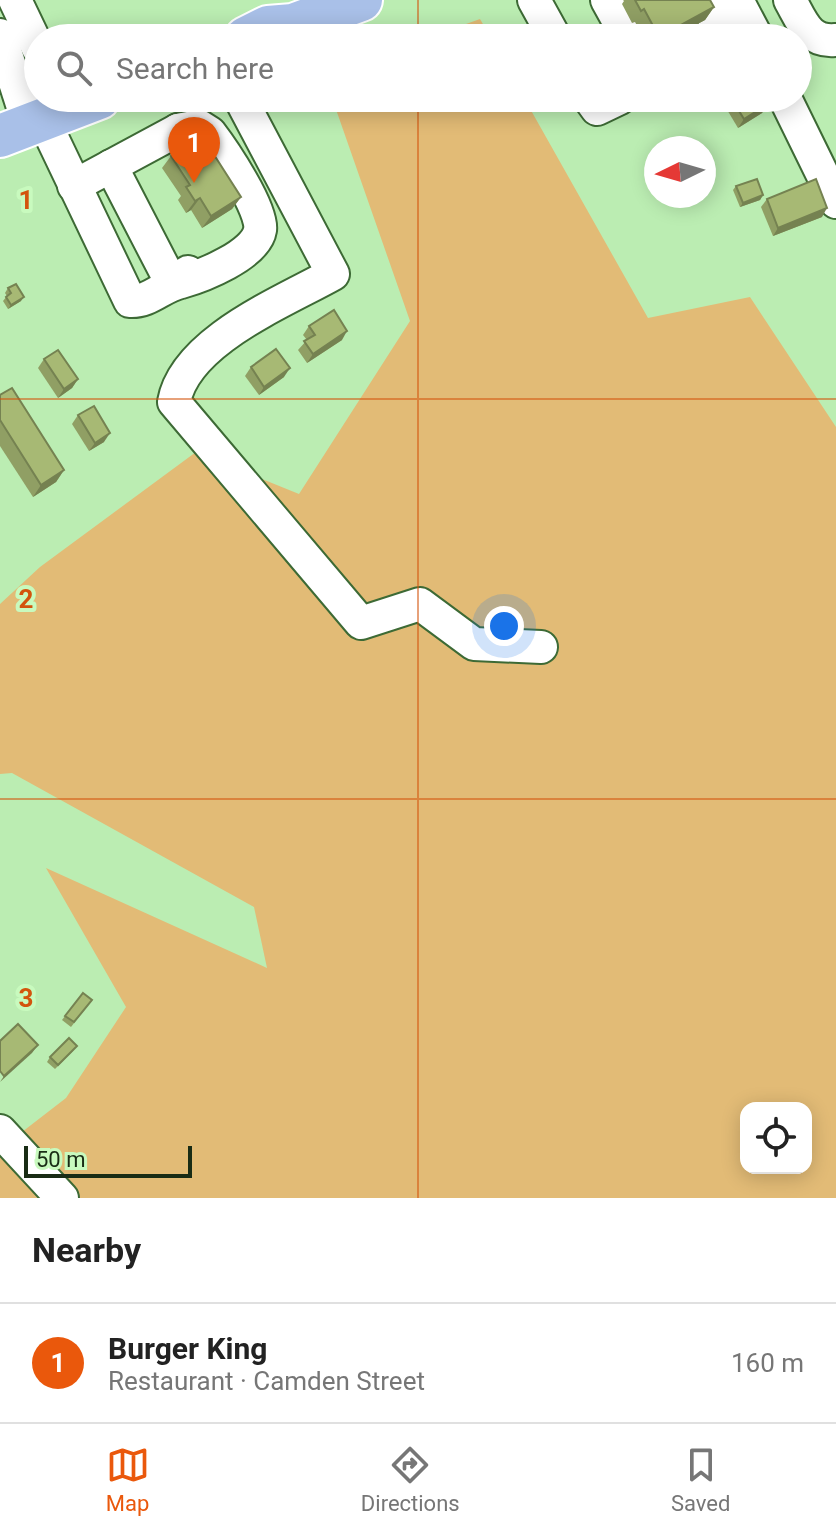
<!DOCTYPE html>
<html lang="en">
<head>
<meta charset="utf-8">
<style>
  body { margin:0; font-family:Roboto,sans-serif; background:#f6f6f6; color:#222 }
  .controls { position:absolute; right:24px; bottom:24px; display:grid; overflow:hidden; border-radius:16px; box-shadow:0 4px 20px #0003 }
  .controls button { width:72px; height:72px; display:grid; place-items:center; padding:0; border:0; border-bottom:2px solid #e0e0e0; background:#fff; color:#222; font:40px sans-serif }
  .compass { position:absolute; left:644px; top:136px; width:72px; height:72px; border-radius:50%; background:#fff; box-shadow:0 4px 20px #0003; rotate:265deg }
  .scale { position:absolute; left:24px; bottom:20px; width:168px; box-sizing:border-box; padding-left:8px; border:4px solid #192c15; border-top:0; font-size:22px; line-height:28px; white-space:nowrap; color:#192c15; -webkit-text-stroke:6px #c8fabe; paint-order:stroke }
  .you { position:absolute; left:504px; top:626px; width:28px; height:28px; margin:-20px; border:6px solid #fff; border-radius:50%; background:#1a73e8; box-shadow:0 0 0 12px #1a73e833 }
  .badge { display:grid; place-items:center; width:52px; height:52px; border-radius:50%; background:#ea580c; color:#fff; font-size:26px; font-weight:700 }
  .pin { position:absolute; translate:-50% -66px; filter:drop-shadow(0 2px 4px #0008) }
  .pin::after { content:''; position:absolute; top:42px; width:28px; height:24px; background:inherit; clip-path:polygon(0 0,100% 0,50% 100%) }
  .list { margin:0; padding:0; list-style:none }
  h2 { display:flex; justify-content:space-between; align-items:center; height:104px; margin:0; padding:0 32px; font-size:34px }
  h2 small { font-size:26px; font-weight:400; color:#767676 }
  .list li { display:grid; grid-template-columns:52px 1fr auto; gap:24px; align-items:center; box-sizing:border-box; height:120px; padding:0 32px; border-top:2px solid #e0e0e0 }
  .list b { display:block; font-size:30px; white-space:nowrap }
  .list p { margin:0; font-size:26px; white-space:nowrap; color:#767676 }
  .list em { font-size:26px; font-style:normal; color:#767676 }
  .icon { flex:none; width:44px; height:44px; fill:none; stroke:currentColor; stroke-width:2; stroke-linecap:round; stroke-linejoin:round }
  .map { position:relative; flex:none; width:836px; height:1198px; overflow:hidden }
  .search { position:absolute; background:#fff; box-shadow:0 4px 20px #0003; left:24px; right:24px; top:24px; height:88px; display:flex; align-items:center; gap:20px; box-sizing:border-box; padding:0 28px; border-radius:44px; color:#767676; font-size:30px }
  .sheet { height:224px; background:#fff }
  nav { display:flex; justify-content:space-around; align-items:center; box-sizing:border-box; height:112px; border-top:2px solid #e0e0e0; background:#fff; font-size:22px; color:#767676 }
  nav a { display:grid; justify-items:center; gap:4px }
  nav .on { color:#ea580c }
  .map>svg:first-child { display:block }
  .green { fill:#e2bb76; fill-rule:evenodd }
  .lines { fill:none; stroke-linecap:round; stroke-linejoin:round }
  .minor-casing { stroke:#3d6a35; stroke-width:36 }
  .major-casing { stroke:#fff; stroke-width:46 }
  .minor { stroke:#fff; stroke-width:32 }
  .major { stroke:#a9c0e8; stroke-width:42 }
  .wall { fill:#909f64 }
  .shaded-wall { fill:#758251 }
  .building { fill:#a7b974; stroke:#758251; stroke-width:2 }
  .grid { fill:none; stroke:#d3540d; stroke-width:2; stroke-opacity:0.55 }
  .grid-label { font-size:26px; text-anchor:middle; font-weight:bold; fill:#d3540d; stroke:#c8fabe; stroke-width:8; stroke-linejoin:round; paint-order:stroke }
</style>
</head>
<body>
<div class="map">
<svg width="836" height="1198" viewBox="0 0 836 1198">
  <rect width="100%" height="100%" fill="#bbedb2"/>
  <!-- green -->
  <g class="green">
    <path d="M 480,19 L 491,38 L 427,38 Z"/>
    <path d="M 332,98 L 524,98 L 648,318 L 750,297 L 836,427 L 836,1198 L 0,1198 L 0,1149 L 66,1098 L 126,1007 L 46,868 L 267,968 L 254,907 L 12,773 L 0,774 L 0,604 L 40,567 L 196,452 L 299,494 L 410,321 ZM 746,1108 L 806,1108 L 806,1168 L 746,1168 Z"/>
  </g>
  <g class="lines">
    <defs>
      <g id="minor">
        <path d="M 15,0 L 38,48"/>
        <path d="M 534,0 L 555,38"/>
        <path d="M 607,0 L 628,38"/>
        <path d="M 704,0 L 721,31 L 719,38"/>
        <path d="M 737,0 L 757,38"/>
        <path d="M 790,0 C 802,21 808,43 836,40"/>
        <path d="M 0,35 L 29,126"/>
        <path d="M 240,98 L 333,274 C 283,302 185,341 174,402 L 361,623 L 420,604 L 474,644 L 541,647"/>
        <path d="M 589,98 L 597,109 L 620,98"/>
        <path d="M 785,98 L 836,202"/>
        <path d="M 44,121 L 130,301 C 150,302 162,286 181,282 C 202,276 256,255 260,230 C 264,211 223,150 210,133 L 199,126 L 178,130"/>
        <path d="M 111,166 L 172,284 L 188,272"/>
        <path d="M 74,186 L 178,130 L 189,129 L 199,135"/>
        <path d="M 0,1131 L 62,1198"/>
      </g>
      <g id="major">
        <path d="M 246,38 L 268,27 L 293,25 L 361,0"/>
        <path d="M 0,136 L 99,98"/>
      </g>
    </defs>
    <!-- minor casing -->
    <use href="#minor" class="minor-casing"/>
    <!-- major casing -->
    <use href="#major" class="major-casing"/>
    <!-- minor -->
    <use href="#minor" class="minor"/>
    <!-- major -->
    <use href="#major" class="major"/>
  </g>
  <!-- wall -->
  <g class="wall">
    <path d="M 623,0 L 710,0 L 714,7 L 705,20 L 671,38 L 644,38 L 635,22 L 632,23 L 622,4 L 624,1 Z"/>
    <path d="M 720,98 L 764,98 L 768,104 L 762,113 L 738,128 Z"/>
    <path d="M 171,156 L 241,197 L 232,209 L 202,228 L 191,210 L 186,213 L 178,200 L 181,196 L 162,168 Z"/>
    <path d="M 736,186 L 763,195 L 760,200 L 740,207 L 733,190 Z"/>
    <path d="M 767,199 L 822,217 L 773,236 L 761,207 Z"/>
    <path d="M 8,288 L 21,301 L 8,309 L 3,301 L 7,296 L 5,293 Z"/>
    <path d="M 309,326 L 342,340 L 307,363 L 298,350 L 307,340 L 303,335 Z"/>
    <path d="M 44,359 L 78,379 L 72,388 L 58,398 L 38,368 Z"/>
    <path d="M 251,367 L 284,377 L 259,395 L 245,376 Z"/>
    <path d="M 0,395 L 64,470 L 56,482 L 33,497 L 0,446 Z"/>
    <path d="M 78,415 L 104,442 L 89,451 L 72,424 Z"/>
    <path d="M 83,993 L 92,1000 L 71,1027 L 62,1020 Z"/>
    <path d="M 74,1050 L 55,1069 L 47,1062 L 50,1057 Z"/>
  </g>
  <!-- shaded-wall -->
  <g class="shaded-wall">
    <path d="M 714,7 L 705,20 L 671,38 L 658,38 Z"/>
    <path d="M 768,104 L 762,113 L 738,128 L 744,119 Z"/>
    <path d="M 763,195 L 760,200 L 740,207 L 743,203 Z"/>
    <path d="M 241,197 L 232,209 L 202,228 L 211,216 Z"/>
    <path d="M 200,198 L 191,210 L 186,213 L 195,201 Z"/>
    <path d="M 827,208 L 822,217 L 773,236 L 778,228 Z"/>
    <path d="M 24,297 L 21,301 L 8,309 L 11,305 Z"/>
    <path d="M 347,331 L 342,340 L 307,363 L 313,354 Z"/>
    <path d="M 290,368 L 284,377 L 259,395 L 264,387 Z"/>
    <path d="M 78,379 L 72,388 L 58,398 L 64,389 Z"/>
    <path d="M 110,433 L 104,442 L 89,451 L 95,443 Z"/>
    <path d="M 64,470 L 56,482 L 33,497 L 41,485 Z"/>
    <path d="M 38,1045 L 32,1053 L 0,1082 L 4,1076 Z"/>
  </g>
  <!-- building -->
  <g class="building">
    <path d="M 635,0 L 710,0 L 714,7 L 659,37 L 644,9 L 641,11 Z"/>
    <path d="M 731,98 L 764,98 L 768,104 L 744,119 Z"/>
    <path d="M 202,136 L 241,197 L 211,216 L 200,198 L 195,201 L 186,187 L 190,185 L 171,156 Z"/>
    <path d="M 757,179 L 763,195 L 743,203 L 736,186 Z"/>
    <path d="M 816,179 L 827,208 L 778,228 L 767,199 Z"/>
    <path d="M 16,284 L 24,297 L 11,305 L 6,297 L 11,293 L 8,288 Z"/>
    <path d="M 334,310 L 347,331 L 313,354 L 304,341 L 315,335 L 309,326 Z"/>
    <path d="M 276,349 L 290,368 L 264,387 L 251,367 Z"/>
    <path d="M 58,350 L 78,379 L 64,389 L 44,359 Z"/>
    <path d="M 12,388 L 64,470 L 41,485 L 0,420 L 0,395 Z"/>
    <path d="M 94,406 L 110,433 L 95,443 L 78,415 Z"/>
    <path d="M 83,993 L 92,1000 L 74,1022 L 65,1016 Z"/>
    <path d="M 18,1024 L 38,1045 L 4,1076 L 0,1071 L 0,1041 Z"/>
    <path d="M 69,1038 L 77,1046 L 58,1065 L 50,1057 Z"/>
  </g>
  <!-- grid -->
  <path class="grid" d="M 418,0 L 418,38M 418,98 L 418,1198M 0,399 L 836,399M 0,799 L 836,799"/>
  <g class="grid-label">
    <text x="26" y="209">1</text>
    <text x="26" y="608">2</text>
    <text x="26" y="1007">3</text>
  </g>
</svg>
<div class="controls">
<button><svg class="icon" aria-label="locate" viewBox="0 0 24 24"><circle cx="12" cy="12" r="6"/><path d="M12 2v4M12 18v4M2 12h4M18 12h4"/></svg></button>
</div>
<svg class="compass" viewBox="-18 -18 36 36"><path d="M0-13l5 13h-10z" fill="#e53935"/><path d="M0 13l5-13h-10z" fill="#767676"/></svg>
<div class="scale">50 m</div>
<div class="you"></div>
<div class="pin badge" style="left:194px;top:183px">1</div>
<div class="search"><svg class="icon" aria-label="search" viewBox="0 0 24 24"><circle cx="10" cy="10" r="6"/><path d="M15 15l6 6"/></svg>Search here</div>
</div>
<section class="sheet">
<h2>Nearby<small></small></h2>
<ul class="list">
<li><span class="badge">1</span><div><b>Burger King</b><p>Restaurant · Camden Street</p></div><em>160 m</em></li>
</ul>
</section>
<nav>
<a class="on"><svg class="icon" aria-label="map" viewBox="0 0 24 24"><path d="M3 6l6-2 6 2 6-2v14l-6 2-6-2-6 2zM9 4v14M15 6v14"/></svg>Map</a>
<a><svg class="icon" aria-label="directions" viewBox="0 0 24 24"><path d="M12 3l9 9-9 9-9-9zM9 14v-3h6M13 9l2 2-2 2"/></svg>Directions</a>
<a><svg class="icon" aria-label="saved" viewBox="0 0 24 24"><path d="M7 4h10v16l-5-4-5 4z"/></svg>Saved</a>
</nav>
</body>
</html>
